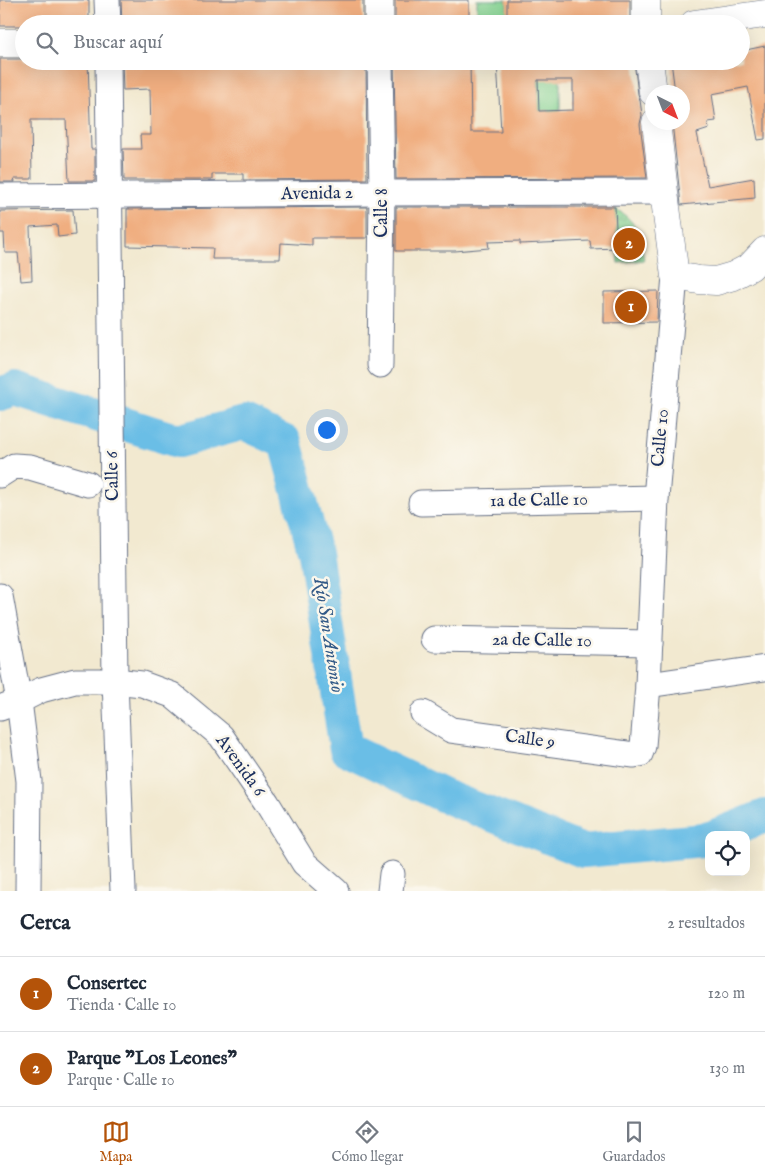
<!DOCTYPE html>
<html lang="es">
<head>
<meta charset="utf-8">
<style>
  body { margin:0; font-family:"IM FELL English",serif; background:#f6f6f7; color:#1f2937 }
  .controls { position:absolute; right:15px; bottom:15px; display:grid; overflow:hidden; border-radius:10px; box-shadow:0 5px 20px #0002 }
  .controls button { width:45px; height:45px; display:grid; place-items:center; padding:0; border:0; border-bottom:1px solid #e0e1e3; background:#fff; color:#1f2937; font:25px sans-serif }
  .compass { position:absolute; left:645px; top:85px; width:45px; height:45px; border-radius:50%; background:#fff; box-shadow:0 5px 20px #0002; rotate:138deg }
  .you { position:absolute; left:326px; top:429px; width:18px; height:18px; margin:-12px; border:4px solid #fff; border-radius:50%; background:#1a73e8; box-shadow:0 0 0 8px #1a73e833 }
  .badge { display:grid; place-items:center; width:32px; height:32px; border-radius:50%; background:#b45309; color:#fff; font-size:16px; font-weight:700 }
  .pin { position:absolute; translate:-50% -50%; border:2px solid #fff; box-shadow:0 1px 5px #0006 }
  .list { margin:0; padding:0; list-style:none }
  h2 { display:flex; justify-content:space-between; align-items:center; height:65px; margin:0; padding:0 20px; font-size:21px }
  h2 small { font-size:16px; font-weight:400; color:#747a83 }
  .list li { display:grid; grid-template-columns:32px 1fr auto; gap:15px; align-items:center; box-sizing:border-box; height:75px; padding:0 20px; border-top:1px solid #e0e1e3 }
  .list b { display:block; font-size:19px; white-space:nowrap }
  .list p { margin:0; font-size:16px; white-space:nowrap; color:#747a83 }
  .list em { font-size:16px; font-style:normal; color:#747a83 }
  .icon { flex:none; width:28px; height:28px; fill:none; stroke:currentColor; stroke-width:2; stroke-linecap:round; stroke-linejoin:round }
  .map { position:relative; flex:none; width:765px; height:891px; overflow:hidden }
  .search { position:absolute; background:#fff; box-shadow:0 5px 20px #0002; left:15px; right:15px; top:15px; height:55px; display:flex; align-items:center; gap:12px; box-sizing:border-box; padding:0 18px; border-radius:28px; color:#747a83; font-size:19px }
  .sheet { height:215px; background:#fff }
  nav { display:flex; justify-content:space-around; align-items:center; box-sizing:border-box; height:70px; border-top:1px solid #e0e1e3; background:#fff; font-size:14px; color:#747a83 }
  nav a { display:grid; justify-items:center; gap:2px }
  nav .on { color:#b45309 }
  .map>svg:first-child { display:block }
  .grass { fill:#83d291; stroke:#4f8078 }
  .park { fill:url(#park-tufts); stroke:#4f8078 }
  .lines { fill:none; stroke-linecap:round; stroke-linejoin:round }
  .river { stroke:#6abee6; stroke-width:34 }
  .building { fill:#f0ae80; fill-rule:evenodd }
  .minor-casing { stroke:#667086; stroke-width:27 }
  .major-casing { stroke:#667086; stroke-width:29 }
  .minor { stroke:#fff; stroke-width:25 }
  .major { stroke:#fff; stroke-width:28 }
  .labels { text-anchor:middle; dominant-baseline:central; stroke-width:5; stroke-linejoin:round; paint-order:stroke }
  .street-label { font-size:18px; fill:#1b2f5e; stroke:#fbf7ec }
  .water-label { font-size:19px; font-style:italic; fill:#335a87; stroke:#fbf7ec }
</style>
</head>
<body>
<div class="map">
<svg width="765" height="891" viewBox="0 0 765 891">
  <defs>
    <pattern id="park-tufts" width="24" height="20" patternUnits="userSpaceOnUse" patternTransform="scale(1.25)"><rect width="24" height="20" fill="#83d291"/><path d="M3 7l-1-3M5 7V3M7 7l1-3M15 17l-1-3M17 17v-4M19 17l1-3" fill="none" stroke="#6aab7a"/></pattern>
  </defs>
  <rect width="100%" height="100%" fill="#fbf7ec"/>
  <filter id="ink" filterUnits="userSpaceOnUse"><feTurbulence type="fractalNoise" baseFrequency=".02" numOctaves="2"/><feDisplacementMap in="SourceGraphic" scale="10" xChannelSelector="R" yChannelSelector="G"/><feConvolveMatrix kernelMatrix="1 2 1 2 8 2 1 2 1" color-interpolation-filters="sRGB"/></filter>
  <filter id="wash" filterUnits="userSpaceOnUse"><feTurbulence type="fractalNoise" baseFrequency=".0096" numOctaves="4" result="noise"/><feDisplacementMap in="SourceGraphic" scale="20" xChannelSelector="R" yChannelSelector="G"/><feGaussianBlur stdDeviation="1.12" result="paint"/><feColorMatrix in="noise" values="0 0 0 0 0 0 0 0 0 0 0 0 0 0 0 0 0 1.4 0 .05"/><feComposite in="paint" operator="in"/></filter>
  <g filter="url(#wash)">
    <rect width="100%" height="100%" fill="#f2e9d0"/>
    <!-- grass -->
    <g class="grass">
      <rect x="477" y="0" width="30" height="24"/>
      <path d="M 538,61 L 560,61 L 560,110 L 539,111 Z"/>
    </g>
    <!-- park -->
    <path class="park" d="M 615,208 L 627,217 L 638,229 L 644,260 L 618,263 Z"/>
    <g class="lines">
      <!-- river -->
      <g class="river">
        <path d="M 0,394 L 15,389 L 178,441 L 244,423 L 285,442 L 315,553 L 346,749 L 444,796 L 583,851 L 704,840 L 709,838"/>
        <path d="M 717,835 L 765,816"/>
      </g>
    </g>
    <g id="blocks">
      <!-- building -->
      <g class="building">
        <path d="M 0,0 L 89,0 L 89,24 L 24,24 L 24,26 L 0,26 Z"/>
        <path d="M 121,0 L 363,0 L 363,24 L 122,24 Z"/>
        <path d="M 395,0 L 469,0 L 469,16 L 467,16 L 467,24 L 395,24 Z"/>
        <path d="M 507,0 L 630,0 L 630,22 L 599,24 L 507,24 Z"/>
        <path d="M 765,46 L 765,139 L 758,140 L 748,87 L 712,94 L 716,121 L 708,122 L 709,129 L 697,133 L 708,186 L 754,178 L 755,198 L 681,205 L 672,122 L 682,122 L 682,92 L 675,92 L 671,61 L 741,61 L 741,51 Z"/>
        <path d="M 0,59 L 24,59 L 24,61 L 88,61 L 91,149 L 95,149 L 95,181 L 69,181 L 66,120 L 31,120 L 32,179 L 14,179 L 15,182 L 0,182 Z"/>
        <path d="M 122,61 L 366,61 L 367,179 L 243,180 L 243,174 L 212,174 L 212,180 L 124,180 L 123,149 L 141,149 L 140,135 L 151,135 L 150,89 L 123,90 Z"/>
        <path d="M 394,61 L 470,61 L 471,132 L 501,132 L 497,61 L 634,61 L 638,94 L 640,100 L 642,115 L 640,124 L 647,178 L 396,179 ZM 538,80 L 573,80 L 573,110 L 539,111 Z"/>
        <path d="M 367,207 L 367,238 L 312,238 L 312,245 L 281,243 L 280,259 L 212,259 L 213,248 L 127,246 L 127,209 Z"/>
        <path d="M 396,207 L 615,207 L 617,248 L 591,249 L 590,241 L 520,244 L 520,241 L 488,242 L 489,248 L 455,251 L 396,251 Z"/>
        <path d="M 73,210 L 75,235 L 58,237 L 57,225 L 30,227 L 32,280 L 21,281 L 18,253 L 5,253 L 4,233 L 0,233 L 0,211 Z"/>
        <path d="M 658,291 L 657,322 L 604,323 L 604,292 Z"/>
      </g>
    </g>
  </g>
  <g filter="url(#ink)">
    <use href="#blocks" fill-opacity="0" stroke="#667086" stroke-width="1"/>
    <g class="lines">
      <defs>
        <g id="minor">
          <path d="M 107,0 L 108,24"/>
          <path d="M 108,61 L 115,681 L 123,891"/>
          <path d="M 380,61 L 382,193 L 380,365"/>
          <path d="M 0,196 L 382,193 L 664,192"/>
          <path d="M 0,475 L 14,466 L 30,467 L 88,484"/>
          <path d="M 421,503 L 656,498"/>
          <path d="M 0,596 L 19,701 L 29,781 L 28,891"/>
          <path d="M 434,639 L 650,643"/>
          <path d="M 648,685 L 765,668"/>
          <path d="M 0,708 L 19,701 L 41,690 L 75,681 L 115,681 L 142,684 L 172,695 L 221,736 L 267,803 L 304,863 L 336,891"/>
          <path d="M 423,713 L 451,730 L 634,755 L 640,754 L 643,746 L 648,685 L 656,498 L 675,276"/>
          <path d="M 390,891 L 392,874"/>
        </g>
        <g id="major">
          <path d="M 379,0 L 379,24"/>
          <path d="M 646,0 L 646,24"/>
          <path d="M 694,24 L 765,14"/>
          <path d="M 0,43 L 24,43"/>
          <path d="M 649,61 L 653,92"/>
          <path d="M 656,122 L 664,192 L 675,276 L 699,280 L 716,281 L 733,276 L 750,267 L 765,251"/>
        </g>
      </defs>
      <!-- minor casing -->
      <use href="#minor" class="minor-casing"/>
      <!-- major casing -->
      <use href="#major" class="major-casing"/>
      <!-- minor -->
      <use href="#minor" class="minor"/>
      <!-- major -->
      <use href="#major" class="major"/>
    </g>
  </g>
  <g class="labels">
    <!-- street labels -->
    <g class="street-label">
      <text transform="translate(317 194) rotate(-1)">Avenida 2</text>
      <text transform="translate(382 213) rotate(-90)">Calle 8</text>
      <text transform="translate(661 438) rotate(-85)">Calle 10</text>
      <text transform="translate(113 476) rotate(-91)">Calle 6</text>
      <text transform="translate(539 501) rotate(-1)">1a de Calle 10</text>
      <text transform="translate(542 641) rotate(1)">2a de Calle 10</text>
      <text transform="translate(530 740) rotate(8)">Calle 9</text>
      <text transform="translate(240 766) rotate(54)">Avenida 6</text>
    </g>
    <!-- water labels -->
    <g class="water-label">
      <text transform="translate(328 635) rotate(81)">Río San Antonio</text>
    </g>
  </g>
</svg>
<div class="controls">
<button><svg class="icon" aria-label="locate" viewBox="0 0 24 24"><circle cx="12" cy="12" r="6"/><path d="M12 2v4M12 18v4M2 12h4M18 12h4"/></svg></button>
</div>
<svg class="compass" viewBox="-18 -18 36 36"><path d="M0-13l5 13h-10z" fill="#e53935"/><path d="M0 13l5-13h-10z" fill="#747a83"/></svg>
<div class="you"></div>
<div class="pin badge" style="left:631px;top:307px">1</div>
<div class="pin badge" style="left:629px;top:244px">2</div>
<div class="search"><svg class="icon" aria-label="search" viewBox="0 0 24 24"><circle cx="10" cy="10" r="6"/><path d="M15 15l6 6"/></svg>Buscar aquí</div>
</div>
<section class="sheet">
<h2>Cerca<small>2 resultados</small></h2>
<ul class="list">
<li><span class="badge">1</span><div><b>Consertec</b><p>Tienda · Calle 10</p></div><em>120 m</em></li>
<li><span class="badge">2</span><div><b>Parque &quot;Los Leones&quot;</b><p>Parque · Calle 10</p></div><em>130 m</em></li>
</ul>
</section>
<nav>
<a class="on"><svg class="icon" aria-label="map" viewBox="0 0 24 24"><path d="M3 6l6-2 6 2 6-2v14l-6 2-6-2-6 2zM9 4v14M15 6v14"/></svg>Mapa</a>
<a><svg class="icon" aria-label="directions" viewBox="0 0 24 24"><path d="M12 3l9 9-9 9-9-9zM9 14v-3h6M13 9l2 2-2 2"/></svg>Cómo llegar</a>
<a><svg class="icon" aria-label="saved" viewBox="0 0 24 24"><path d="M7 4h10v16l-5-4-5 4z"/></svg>Guardados</a>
</nav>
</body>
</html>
